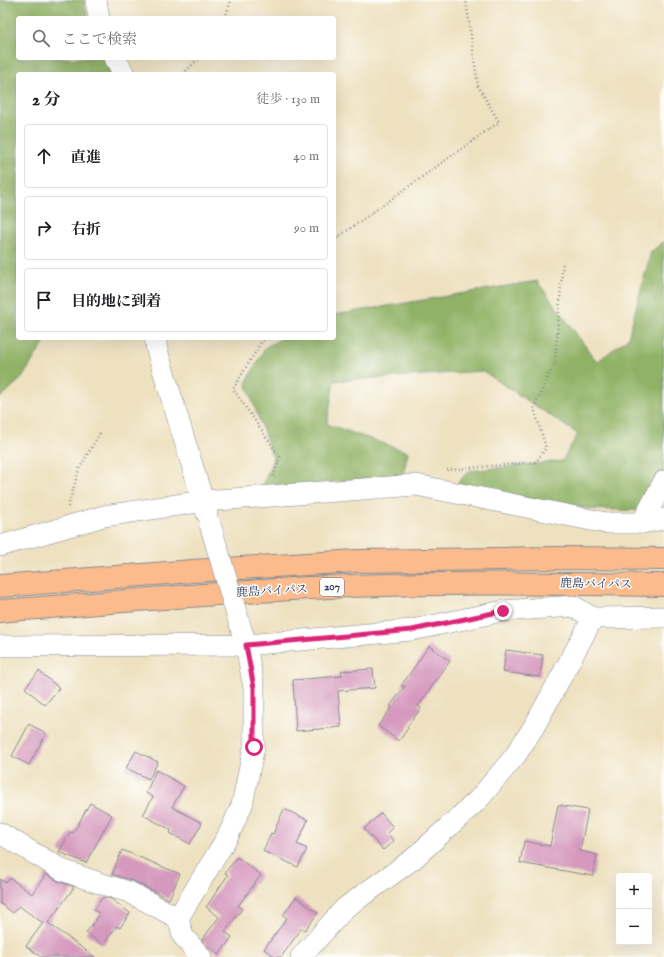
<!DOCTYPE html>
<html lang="ja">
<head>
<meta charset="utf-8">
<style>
  body { margin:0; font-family:"IM FELL English","Noto Serif JP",serif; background:#f2f2f2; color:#202124 }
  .controls { position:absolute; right:12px; bottom:12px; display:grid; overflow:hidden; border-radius:4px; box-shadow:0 4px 16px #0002 }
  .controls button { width:36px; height:36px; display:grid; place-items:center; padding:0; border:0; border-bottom:1px solid #e0e0e0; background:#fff; color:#202124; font:20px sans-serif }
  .stop { position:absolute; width:12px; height:12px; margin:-9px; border:3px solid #db2777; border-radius:50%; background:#fff }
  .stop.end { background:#db2777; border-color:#fff; box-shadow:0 1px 4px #0008 }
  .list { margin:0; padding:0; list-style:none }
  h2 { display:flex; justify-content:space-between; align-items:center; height:52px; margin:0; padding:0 16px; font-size:17px }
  h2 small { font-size:13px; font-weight:400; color:#757577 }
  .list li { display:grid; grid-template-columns:26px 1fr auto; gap:12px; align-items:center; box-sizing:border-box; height:64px; margin:0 8px 8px; padding:0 8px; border:1px solid #e0e0e0; border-radius:4px }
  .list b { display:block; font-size:15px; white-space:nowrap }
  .list em { font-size:13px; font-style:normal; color:#757577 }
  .icon { flex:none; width:22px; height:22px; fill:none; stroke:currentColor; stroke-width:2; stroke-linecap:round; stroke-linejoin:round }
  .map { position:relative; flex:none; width:664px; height:957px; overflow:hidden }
  .search { position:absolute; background:#fff; box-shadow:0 4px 16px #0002; left:16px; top:16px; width:320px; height:44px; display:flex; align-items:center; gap:10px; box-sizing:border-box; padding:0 14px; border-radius:4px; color:#757577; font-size:15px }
  .panel { position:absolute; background:#fff; box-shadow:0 4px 16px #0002; left:16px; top:72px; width:320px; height:268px; border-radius:4px }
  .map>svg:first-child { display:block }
  .forest { fill:#90b266; stroke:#567062 }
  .building { fill:#d599be }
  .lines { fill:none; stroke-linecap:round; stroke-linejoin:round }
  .street-casing { stroke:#84888f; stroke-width:22 }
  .highway-casing { stroke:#84888f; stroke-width:24 }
  .path { stroke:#84888f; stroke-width:2.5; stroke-dasharray:1 3; stroke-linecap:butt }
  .street { stroke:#fff; stroke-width:21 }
  .highway { stroke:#fbbb8c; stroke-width:22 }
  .street-bridge-casing { stroke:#84888f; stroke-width:22; stroke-linecap:butt }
  .street-bridge { stroke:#fff; stroke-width:21 }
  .route { stroke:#db2777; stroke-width:5 }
  .labels { text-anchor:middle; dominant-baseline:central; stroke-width:3; stroke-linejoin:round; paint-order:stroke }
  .shield { fill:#fdfcf7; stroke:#5f6c8c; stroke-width:1 }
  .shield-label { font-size:11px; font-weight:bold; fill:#1b2f5e }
  .street-label { font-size:12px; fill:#1b2f5e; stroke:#fdfcf7 }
</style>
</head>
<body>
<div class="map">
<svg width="664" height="957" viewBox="0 0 664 957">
  <rect width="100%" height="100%" fill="#fdfcf7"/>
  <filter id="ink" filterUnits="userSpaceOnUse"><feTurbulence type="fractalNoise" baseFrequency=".025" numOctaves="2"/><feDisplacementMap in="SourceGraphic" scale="8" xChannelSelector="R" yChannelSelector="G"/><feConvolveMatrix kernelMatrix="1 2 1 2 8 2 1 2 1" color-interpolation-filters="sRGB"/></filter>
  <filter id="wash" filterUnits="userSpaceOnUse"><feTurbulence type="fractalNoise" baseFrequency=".012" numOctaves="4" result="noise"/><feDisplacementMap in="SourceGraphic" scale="16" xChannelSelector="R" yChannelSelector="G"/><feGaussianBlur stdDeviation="0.9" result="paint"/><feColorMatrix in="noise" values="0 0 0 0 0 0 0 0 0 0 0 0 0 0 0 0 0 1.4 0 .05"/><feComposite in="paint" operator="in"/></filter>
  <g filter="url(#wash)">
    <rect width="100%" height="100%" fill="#eee1c0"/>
    <!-- forest -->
    <g class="forest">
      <path d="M 0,0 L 85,0 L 84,5 L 89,18 L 18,18 L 18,58 L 106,58 L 113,74 L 18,74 L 18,338 L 47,338 L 22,378 L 0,398 Z"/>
      <path d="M 664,241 L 664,497 L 652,511 L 589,509 L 456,485 L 469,471 L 562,461 L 578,434 L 483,371 L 334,381 L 327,424 L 408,452 L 403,475 L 262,489 L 273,458 L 246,383 L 266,347 L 282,338 L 334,338 L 334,315 L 537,281 L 597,362 L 628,338 L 651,252 Z"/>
    </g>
    <g id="blocks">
      <!-- building -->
      <g class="building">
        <path d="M 429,646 L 450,661 L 418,706 L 421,708 L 407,727 L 408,728 L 399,741 L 378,726 L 392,707 L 390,706 L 405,686 L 401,686 Z"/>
        <path d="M 506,650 L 543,655 L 540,677 L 503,672 Z"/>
        <path d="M 373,669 L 375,688 L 338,691 L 341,727 L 296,731 L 293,680 L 342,676 L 341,671 Z"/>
        <path d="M 39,671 L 59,688 L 45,705 L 25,688 Z"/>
        <path d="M 29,724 L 46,733 L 29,765 L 12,756 Z"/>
        <path d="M 136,751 L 158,762 L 149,779 L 126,768 Z"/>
        <path d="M 156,770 L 184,786 L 172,807 L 202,823 L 190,844 L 170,833 L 171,830 L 143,815 L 153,797 L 146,793 Z"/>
        <path d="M 90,803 L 112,815 L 86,863 L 59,852 L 70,832 L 73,833 Z"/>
        <path d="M 558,805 L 588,810 L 580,851 L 597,855 L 593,876 L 520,863 L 524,841 L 550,846 Z"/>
        <path d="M 284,809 L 308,820 L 297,844 L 307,849 L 298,867 L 263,851 L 271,833 L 273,834 Z"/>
        <path d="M 381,813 L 393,827 L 387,833 L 394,841 L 383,850 L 364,829 Z"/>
        <path d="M 122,850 L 180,874 L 169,899 L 134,881 L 112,874 Z"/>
        <path d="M 237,857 L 261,875 L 238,906 L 242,909 L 225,932 L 232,937 L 219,955 L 208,946 L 202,940 L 219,917 L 206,907 L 228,875 L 225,873 Z"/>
        <path d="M 46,874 L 58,881 L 74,887 L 70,893 L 48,923 L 95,957 L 41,957 L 26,946 L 43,923 L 19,906 L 13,913 L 0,903 L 0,879 L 6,883 L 10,878 L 32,894 Z"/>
        <path d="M 103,897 L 111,899 L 130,913 L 120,928 L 117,926 L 103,945 L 86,933 L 100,914 L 94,910 Z"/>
        <path d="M 296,897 L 318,913 L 305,930 L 302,928 L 281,957 L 275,957 L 264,949 L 287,918 L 283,915 Z"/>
      </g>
    </g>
  </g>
  <g filter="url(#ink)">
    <use href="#blocks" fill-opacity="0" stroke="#84888f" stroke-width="1"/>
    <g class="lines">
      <defs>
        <g id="street">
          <path d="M 96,0 L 99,18"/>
          <path d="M 115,58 L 124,74"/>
          <path d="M 155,338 L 157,350 L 207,514"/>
          <path d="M 642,523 L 664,481"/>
          <path d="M 0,546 L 104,516 L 204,501 L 416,485 L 606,523 L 642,523 L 664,519"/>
          <path d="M 0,646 L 246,645 L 412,630 L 503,611 L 573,606 L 593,618 L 664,617"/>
          <path d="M 0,833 L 62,870 L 99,883 L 129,892 L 178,918 L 183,936 L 201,957"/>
          <path d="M 178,918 L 228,836 L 242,805 L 254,747 L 254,688 L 246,645 L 242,632"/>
          <path d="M 301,957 L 345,908 L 413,859 L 478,800 L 515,756 L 535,725 L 593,618"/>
        </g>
        <g id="highway">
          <path d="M 0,586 L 193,571 L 357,561 L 561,558 L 664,559"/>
          <path d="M 0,611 C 117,602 233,591 350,586 C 455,582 559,583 664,585"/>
        </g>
      </defs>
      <!-- street casing -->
      <use href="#street" class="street-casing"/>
      <!-- highway casing -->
      <use href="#highway" class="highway-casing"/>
      <!-- path -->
      <g class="path">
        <path d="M 225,18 L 231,0"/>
        <path d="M 183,74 L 199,58"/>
        <path d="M 334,240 L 499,122 L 478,86 L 466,0"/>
        <path d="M 267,338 L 262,341 L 233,389 L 280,457 L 273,477"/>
        <path d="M 447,470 L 536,462 L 546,448 L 534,408 L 555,362 L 563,261"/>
        <path d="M 68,507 L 79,469 L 101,431"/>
      </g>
      <!-- street -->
      <use href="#street" class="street"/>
      <!-- highway -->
      <use href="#highway" class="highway"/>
      <defs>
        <path id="street-bridge" d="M 210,524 L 242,632"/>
      </defs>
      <!-- street-bridge casing -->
      <use href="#street-bridge" class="street-bridge-casing"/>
      <!-- street-bridge -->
      <use href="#street-bridge" class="street-bridge"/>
    </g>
  </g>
  <g class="lines" filter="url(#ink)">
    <!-- route -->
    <path class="route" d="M 254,747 L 254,688 L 246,645 L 412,630 L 503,611"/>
  </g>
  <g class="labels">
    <!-- shield labels -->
    <rect class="shield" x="320" y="578" width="24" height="18" rx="3"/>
    <g class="shield-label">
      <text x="332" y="587">207</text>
    </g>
    <!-- street labels -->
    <g class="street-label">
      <text transform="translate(596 584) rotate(1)">鹿島バイパス</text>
      <text transform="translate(272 591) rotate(-3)">鹿島バイパス</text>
    </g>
  </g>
</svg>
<div class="controls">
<button>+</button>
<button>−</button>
</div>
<div class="stop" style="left:254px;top:747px"></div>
<div class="stop end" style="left:503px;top:611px"></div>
<div class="search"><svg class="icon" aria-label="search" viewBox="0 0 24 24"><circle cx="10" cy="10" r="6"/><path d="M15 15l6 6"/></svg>ここで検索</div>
<section class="panel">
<h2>2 分<small>徒歩 · 130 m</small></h2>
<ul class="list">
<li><svg class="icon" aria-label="ahead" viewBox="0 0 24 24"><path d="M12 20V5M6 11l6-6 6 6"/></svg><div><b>直進</b></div><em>40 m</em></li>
<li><svg class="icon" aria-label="right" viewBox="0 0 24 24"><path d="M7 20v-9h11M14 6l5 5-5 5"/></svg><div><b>右折</b></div><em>90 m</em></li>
<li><svg class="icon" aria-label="arrive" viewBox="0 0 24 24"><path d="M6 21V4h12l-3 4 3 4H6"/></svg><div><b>目的地に到着</b></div></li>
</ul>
</section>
</div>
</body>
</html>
